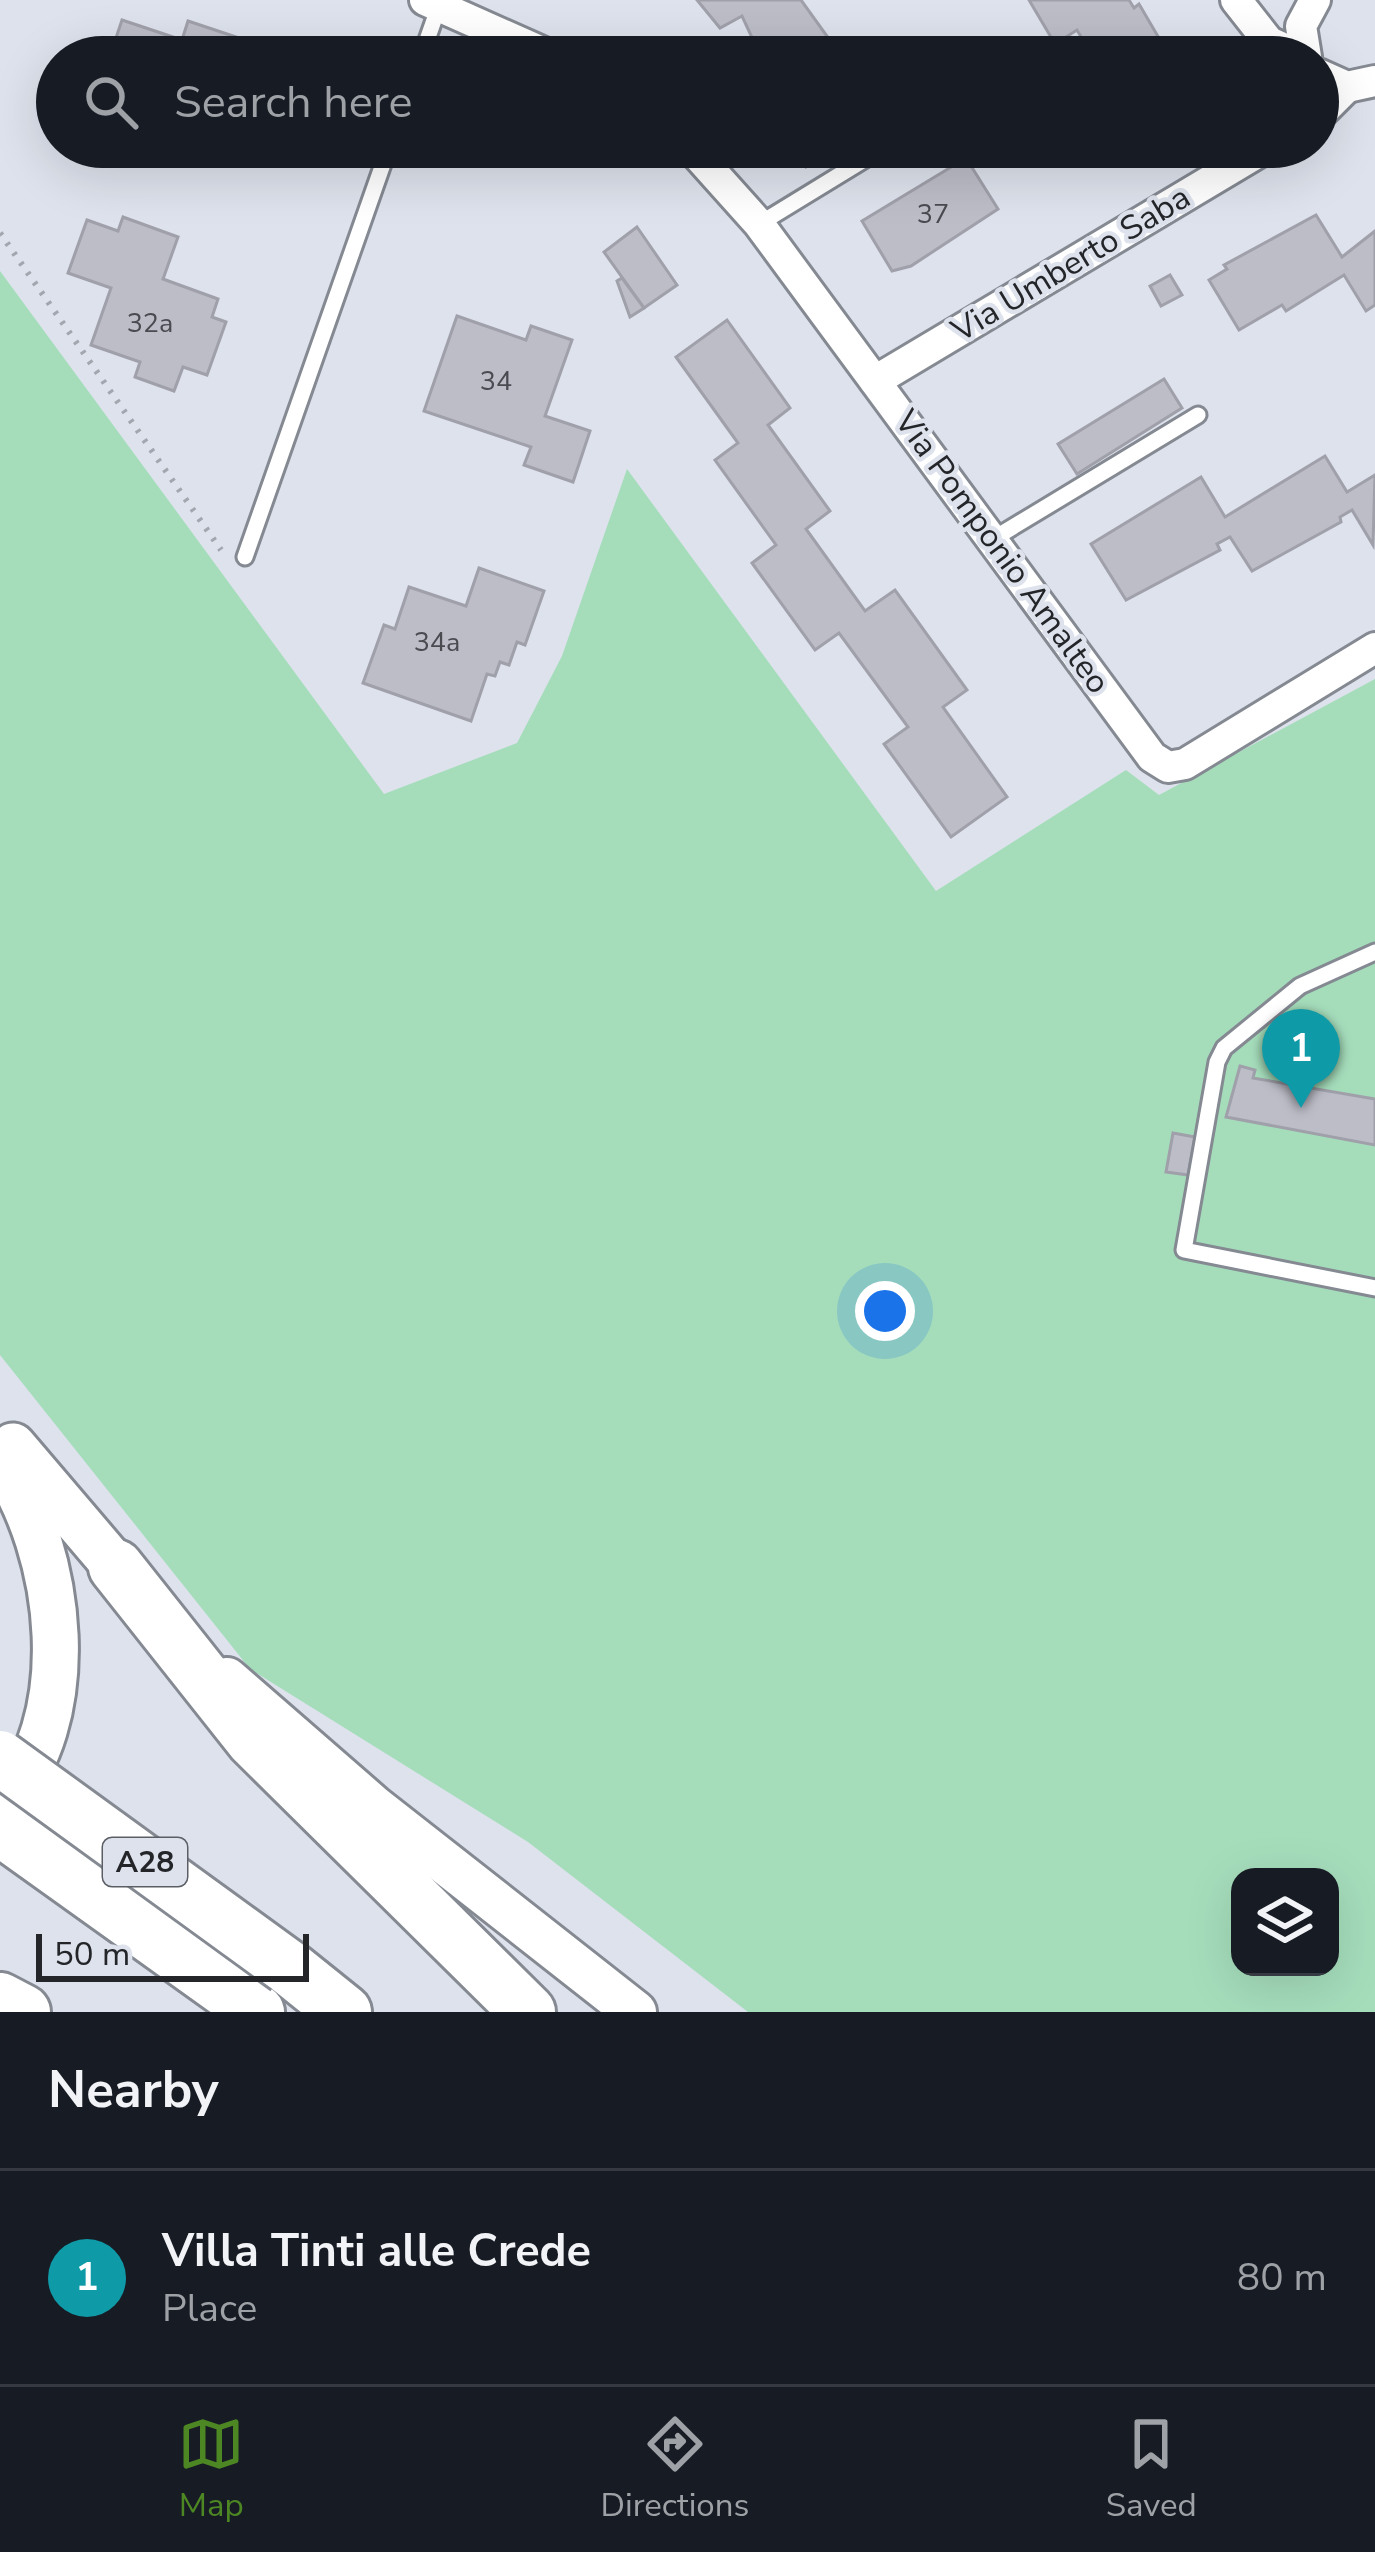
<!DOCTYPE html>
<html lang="en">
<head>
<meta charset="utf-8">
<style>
  body { margin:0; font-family:"Nunito Sans",sans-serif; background:#20242c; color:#f1f3f6 }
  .controls { position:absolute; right:36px; bottom:36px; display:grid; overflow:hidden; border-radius:24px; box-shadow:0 12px 48px #0002 }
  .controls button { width:108px; height:108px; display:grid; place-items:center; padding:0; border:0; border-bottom:3px solid #363941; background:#171b24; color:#f1f3f6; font:60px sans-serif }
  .scale { position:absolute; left:36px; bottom:30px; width:273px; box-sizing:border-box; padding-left:12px; border:6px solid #232529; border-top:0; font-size:33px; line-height:42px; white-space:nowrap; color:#232529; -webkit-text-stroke:9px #dde2ec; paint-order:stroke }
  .you { position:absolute; left:885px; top:1311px; width:42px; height:42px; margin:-30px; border:9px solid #fff; border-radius:50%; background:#1a73e8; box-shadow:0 0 0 18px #1a73e833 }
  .badge { display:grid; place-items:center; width:78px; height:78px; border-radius:50%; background:#4d8723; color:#fff; font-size:39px; font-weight:700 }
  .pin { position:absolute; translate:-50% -99px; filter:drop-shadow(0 3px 6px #0008) }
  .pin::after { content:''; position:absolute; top:63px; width:42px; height:36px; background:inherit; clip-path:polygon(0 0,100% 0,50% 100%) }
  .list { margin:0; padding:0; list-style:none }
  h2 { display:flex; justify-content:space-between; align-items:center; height:156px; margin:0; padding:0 48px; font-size:51px }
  h2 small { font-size:39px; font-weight:400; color:#9ea1a6 }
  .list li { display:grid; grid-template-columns:78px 1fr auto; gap:36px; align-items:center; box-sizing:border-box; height:216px; padding:0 48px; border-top:3px solid #363941 }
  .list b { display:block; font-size:45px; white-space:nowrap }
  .list p { margin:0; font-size:39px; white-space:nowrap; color:#9ea1a6 }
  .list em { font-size:39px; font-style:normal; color:#9ea1a6 }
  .icon { flex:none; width:66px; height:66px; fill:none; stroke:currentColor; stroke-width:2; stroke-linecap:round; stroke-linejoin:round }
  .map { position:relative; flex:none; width:1375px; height:2012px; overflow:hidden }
  .search { position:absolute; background:#171b24; box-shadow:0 12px 48px #0002; left:36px; right:36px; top:36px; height:132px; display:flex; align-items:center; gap:30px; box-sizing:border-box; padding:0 42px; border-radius:66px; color:#9ea1a6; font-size:45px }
  .sheet { height:372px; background:#171b24 }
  nav { display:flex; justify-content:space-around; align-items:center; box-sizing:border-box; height:168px; border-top:3px solid #363941; background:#171b24; font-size:33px; color:#9ea1a6 }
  nav a { display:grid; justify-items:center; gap:6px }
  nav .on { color:#4d8723 }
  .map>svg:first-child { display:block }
  .green { fill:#a5ddbb; fill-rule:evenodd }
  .building { fill:#bdbdc8; stroke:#a0a0aa; stroke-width:3 }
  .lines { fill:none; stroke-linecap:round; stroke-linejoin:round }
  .service-casing { stroke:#848992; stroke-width:21 }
  .minor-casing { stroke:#848992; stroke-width:36 }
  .secondary-casing { stroke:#848992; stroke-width:48 }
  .primary-casing { stroke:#848992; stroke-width:51 }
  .motorway-casing { stroke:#848992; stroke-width:60 }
  .path { stroke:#a2a6ae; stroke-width:6; stroke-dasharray:3 9; stroke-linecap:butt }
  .service { stroke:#fff; stroke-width:15 }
  .minor { stroke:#fff; stroke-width:30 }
  .secondary { stroke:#fff; stroke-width:42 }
  .primary { stroke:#fff; stroke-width:45 }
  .motorway { stroke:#fff; stroke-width:54 }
  .motorway-bridge-casing { stroke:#848992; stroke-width:60; stroke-linecap:butt }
  .motorway-bridge { stroke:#fff; stroke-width:54 }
  .labels { text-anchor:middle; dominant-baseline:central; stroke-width:9; stroke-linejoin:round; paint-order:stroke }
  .number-label { font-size:27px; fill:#4a4b51 }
  .shield { fill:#dde2ec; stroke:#5b5e64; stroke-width:3 }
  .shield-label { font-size:30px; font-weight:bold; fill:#232529 }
  .street-label { font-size:33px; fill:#232529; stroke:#dde2ec }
</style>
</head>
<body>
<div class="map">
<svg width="1375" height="2012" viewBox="0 0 1375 2012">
  <rect width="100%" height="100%" fill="#dde2ec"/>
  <!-- green -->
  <path class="green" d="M 0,271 L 384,794 L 517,743 L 562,656 L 627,469 L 936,891 L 1126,770 L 1159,795 L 1375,679 L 1375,2012 L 748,2012 L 528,1842 L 250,1669 L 0,1355 ZM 1240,1877 L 1330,1877 L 1330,1967 L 1240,1967 Z"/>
  <!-- building -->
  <g class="building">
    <path d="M 697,0 L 801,0 L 842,57 L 761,57 L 742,16 L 720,28 Z"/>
    <path d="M 1029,0 L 1129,0 L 1134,8 L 1139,4 L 1170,57 L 1093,57 L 1077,30 L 1055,44 Z"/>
    <path d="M 122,20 L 182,40 L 188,21 L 266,47 L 262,57 L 88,57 L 93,41 L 113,47 Z"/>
    <path d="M 794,147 L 839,147 L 806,167 Z"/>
    <path d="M 966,158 L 998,209 L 911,266 L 892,271 L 862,221 Z"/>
    <path d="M 1316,215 L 1342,257 L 1375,231 L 1375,305 L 1366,311 L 1344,275 L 1286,311 L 1282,305 L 1239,330 L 1209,280 L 1227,269 L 1224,265 Z"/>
    <path d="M 123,217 L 178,237 L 163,279 L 218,299 L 212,317 L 226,322 L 207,375 L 183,367 L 174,391 L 135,377 L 140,362 L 91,345 L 111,288 L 68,273 L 87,220 L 118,231 Z"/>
    <path d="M 637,227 L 677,285 L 644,308 L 604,252 Z"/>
    <path d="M 1170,275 L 1182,295 L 1161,306 L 1150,286 Z"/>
    <path d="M 622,278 L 644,308 L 630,317 L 617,281 Z"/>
    <path d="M 457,316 L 526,340 L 531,326 L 572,340 L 545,416 L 590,431 L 573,482 L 524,465 L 531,447 L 424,411 Z"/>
    <path d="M 727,320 L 790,408 L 768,425 L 830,511 L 806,529 L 865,611 L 895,590 L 967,690 L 943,707 L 1007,797 L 951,837 L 884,744 L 908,727 L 839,633 L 815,650 L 752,563 L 776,545 L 715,460 L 738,443 L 676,357 Z"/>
    <path d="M 1164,379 L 1182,408 L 1077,474 L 1058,444 Z"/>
    <path d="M 1325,456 L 1347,492 L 1375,475 L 1373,545 L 1352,510 L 1340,517 L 1341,522 L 1252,571 L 1230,537 L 1217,544 L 1220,550 L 1126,600 L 1091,544 L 1201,477 L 1225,517 Z"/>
    <path d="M 479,568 L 544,591 L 525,645 L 517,642 L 509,665 L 500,662 L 495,676 L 487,674 L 471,721 L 363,683 L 384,625 L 395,629 L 409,587 L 466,606 Z"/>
    <path d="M 1240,1066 L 1255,1070 L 1253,1078 L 1375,1099 L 1375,1145 L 1226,1117 Z"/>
    <path d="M 1173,1133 L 1195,1137 L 1188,1175 L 1166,1172 Z"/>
  </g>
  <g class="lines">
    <defs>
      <g id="service">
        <path d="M 421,57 L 439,6"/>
        <path d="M 759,224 L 885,147"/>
        <path d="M 993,539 L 1198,415"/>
        <path d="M 245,557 L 389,147"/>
        <path d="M 1375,952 L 1300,986 L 1224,1048 L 1217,1062 L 1184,1250 L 1375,1288"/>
      </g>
      <g id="minor">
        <path d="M 425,0 L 553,57"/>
        <path d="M 1236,0 L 1269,42 L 1302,57"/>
        <path d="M 1306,57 L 1301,26 L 1315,0"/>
        <path d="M 1318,74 L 1347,87 L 1375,81"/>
        <path d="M 1318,116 L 1347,87"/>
        <path d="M 690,147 L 759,224 L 1152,757 L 1168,767 L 1185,764 L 1375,648"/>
        <path d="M 875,381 L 1267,147"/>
      </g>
      <path id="secondary" d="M 227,1679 L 374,1807 L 635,2012"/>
      <g id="primary">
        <path d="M 13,1446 L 116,1567"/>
        <path d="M 0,1461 C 63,1550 84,1723 0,1807"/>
      </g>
      <g id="motorway">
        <path d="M 116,1567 L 253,1740 L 528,2012"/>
        <path d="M 0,1828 L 257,2012"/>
        <path d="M 288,1967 L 344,2012"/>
        <path d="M 0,2000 L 23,2012"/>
      </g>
    </defs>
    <!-- service casing -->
    <use href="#service" class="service-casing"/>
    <!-- minor casing -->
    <use href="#minor" class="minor-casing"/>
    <!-- secondary casing -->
    <use href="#secondary" class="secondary-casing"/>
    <!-- primary casing -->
    <use href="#primary" class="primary-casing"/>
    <!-- motorway casing -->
    <use href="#motorway" class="motorway-casing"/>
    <!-- path -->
    <path class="path" d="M 0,233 L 221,550"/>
    <!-- service -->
    <use href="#service" class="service"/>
    <!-- minor -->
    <use href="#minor" class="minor"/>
    <!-- secondary -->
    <use href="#secondary" class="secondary"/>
    <!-- primary -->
    <use href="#primary" class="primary"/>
    <!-- motorway -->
    <use href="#motorway" class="motorway"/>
    <defs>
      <path id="motorway-bridge" d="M 0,1758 L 288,1967"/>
    </defs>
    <!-- motorway-bridge casing -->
    <use href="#motorway-bridge" class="motorway-bridge-casing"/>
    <!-- motorway-bridge -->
    <use href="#motorway-bridge" class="motorway-bridge"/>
  </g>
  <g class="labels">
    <!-- number labels -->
    <g class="number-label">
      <text x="933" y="214">37</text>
      <text x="150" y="323">32a</text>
      <text x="496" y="381">34</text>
      <text x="437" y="642">34a</text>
    </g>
    <!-- shield labels -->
    <rect class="shield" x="103" y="1838" width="84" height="48" rx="9"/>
    <g class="shield-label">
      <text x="145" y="1862">A28</text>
    </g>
    <!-- street labels -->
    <g class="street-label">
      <text transform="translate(1071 264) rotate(-31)">Via Umberto Saba</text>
      <text transform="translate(1002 552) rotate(54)">Via Pomponio Amalteo</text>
    </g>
  </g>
</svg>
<div class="controls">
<button><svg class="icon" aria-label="layers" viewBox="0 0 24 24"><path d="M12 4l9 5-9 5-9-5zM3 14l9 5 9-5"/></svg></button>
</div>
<div class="scale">50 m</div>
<div class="you"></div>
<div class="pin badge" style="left:1301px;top:1108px;background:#0f9aa8">1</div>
<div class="search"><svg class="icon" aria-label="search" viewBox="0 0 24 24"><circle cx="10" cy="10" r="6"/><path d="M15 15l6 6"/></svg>Search here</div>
</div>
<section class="sheet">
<h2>Nearby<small></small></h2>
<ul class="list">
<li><span class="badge" style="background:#0f9aa8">1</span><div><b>Villa Tinti alle Crede</b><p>Place</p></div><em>80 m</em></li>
</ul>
</section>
<nav>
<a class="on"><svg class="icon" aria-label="map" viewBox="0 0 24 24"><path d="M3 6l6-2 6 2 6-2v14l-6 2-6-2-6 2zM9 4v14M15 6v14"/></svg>Map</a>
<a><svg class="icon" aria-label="directions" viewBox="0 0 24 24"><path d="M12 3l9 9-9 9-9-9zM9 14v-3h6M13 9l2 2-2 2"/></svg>Directions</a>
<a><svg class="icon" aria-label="saved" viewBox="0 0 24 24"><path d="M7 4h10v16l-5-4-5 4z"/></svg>Saved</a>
</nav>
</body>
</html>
